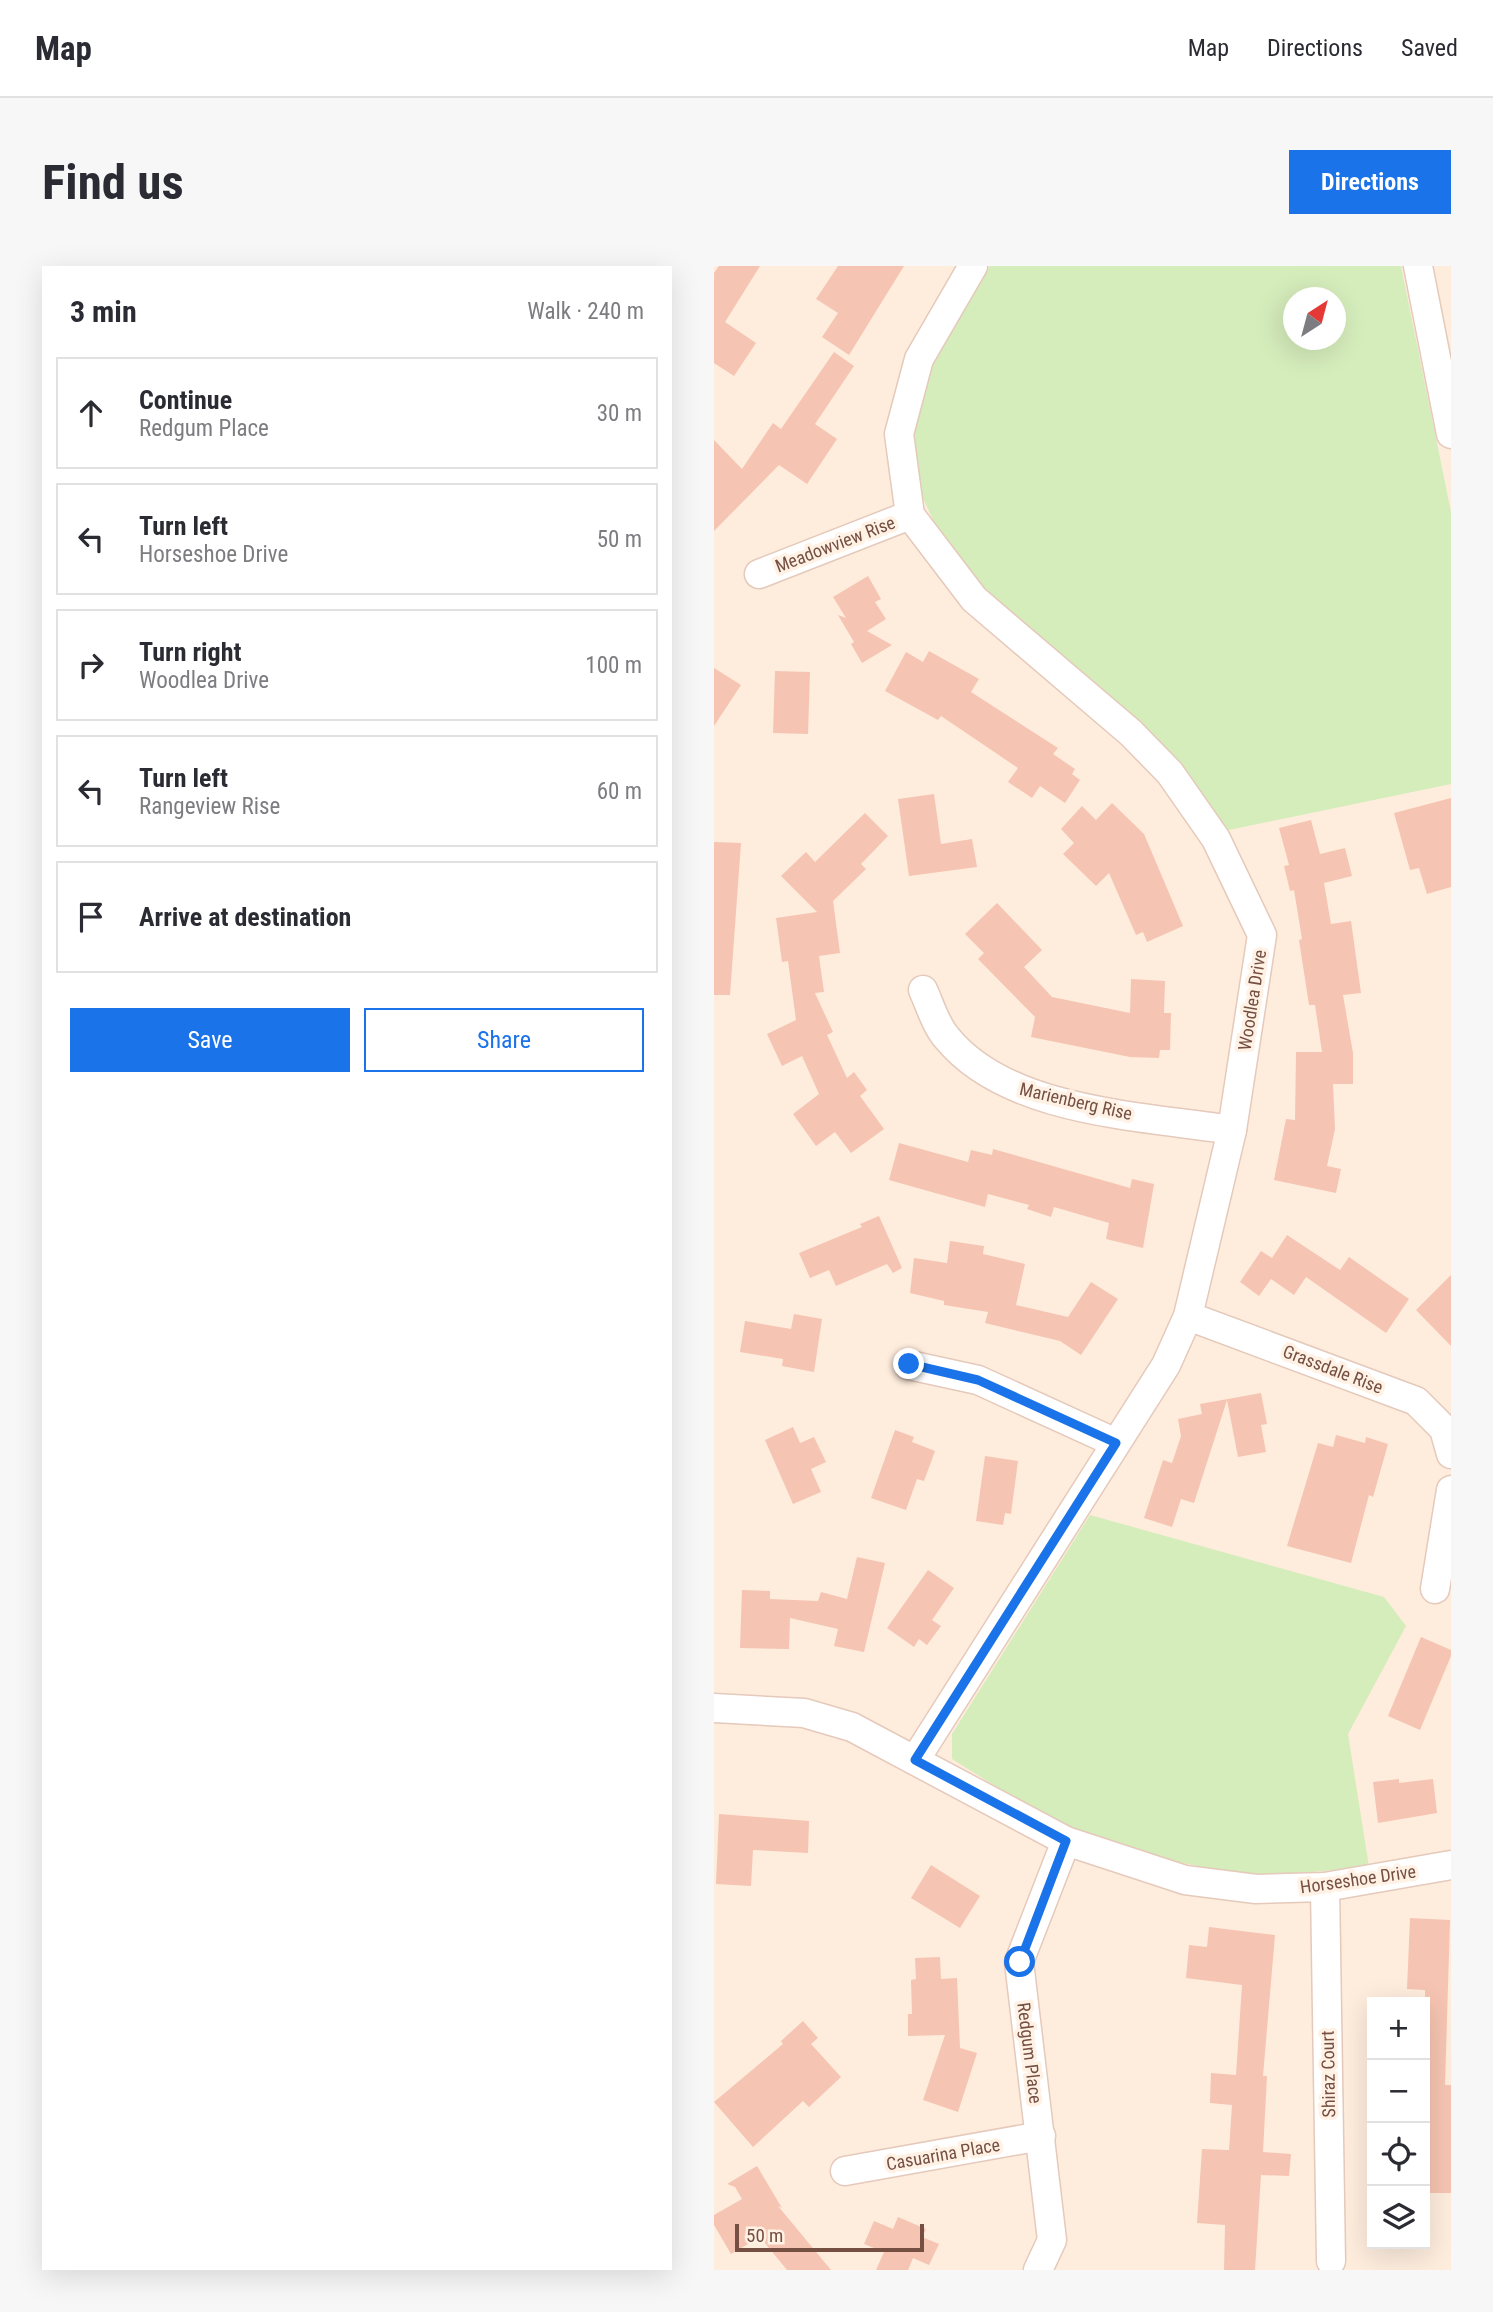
<!DOCTYPE html>
<html lang="en">
<head>
<meta charset="utf-8">
<style>
  body { margin:0; font-family:"Roboto Condensed",sans-serif; background:#f7f7f7; color:#2b2b33 }
  .controls { position:absolute; right:21px; bottom:21px; display:grid; overflow:hidden; border-radius:0px; box-shadow:0 7px 28px #0002 }
  .controls button { width:63px; height:63px; display:grid; place-items:center; padding:0; border:0; border-bottom:2px solid #e1e1e2; background:#fff; color:#2b2b33; font:35px sans-serif }
  .compass { position:absolute; left:569px; top:21px; width:63px; height:63px; border-radius:50%; background:#fff; box-shadow:0 7px 28px #0002; rotate:36deg }
  .scale { position:absolute; left:21px; bottom:18px; width:189px; box-sizing:border-box; padding-left:7px; border:4px solid #764f43; border-top:0; font-size:19px; line-height:24px; white-space:nowrap; color:#764f43; -webkit-text-stroke:5px #fff2e5; paint-order:stroke }
  .stop { position:absolute; width:21px; height:21px; margin:-16px; border:5px solid #1a73e8; border-radius:50%; background:#fff }
  .stop.end { background:#1a73e8; border-color:#fff; box-shadow:0 2px 7px #0008 }
  .list { margin:0; padding:0; list-style:none }
  h2 { display:flex; justify-content:space-between; align-items:center; height:91px; margin:0; padding:0 28px; font-size:30px }
  h2 small { font-size:23px; font-weight:400; color:#7c7c81 }
  .list li { display:grid; grid-template-columns:46px 1fr auto; gap:21px; align-items:center; box-sizing:border-box; height:112px; margin:0 14px 14px; padding:0 14px; border:2px solid #e1e1e2; border-radius:0px }
  .list b { display:block; font-size:26px; white-space:nowrap }
  .list p { margin:0; font-size:23px; white-space:nowrap; color:#7c7c81 }
  .list em { font-size:23px; font-style:normal; color:#7c7c81 }
  .actions { display:flex; gap:14px; padding:21px 28px }
  .actions a { flex:1; padding:16px 0; border:2px solid #1a73e8; border-radius:0px; text-align:center; font-size:24px; color:#1a73e8 }
  .actions .main { background:#1a73e8; color:#fff }
  .icon { flex:none; width:38px; height:38px; fill:none; stroke:currentColor; stroke-width:2; stroke-linecap:round; stroke-linejoin:round }
  .map { position:relative; flex:none; width:737px; height:2004px; overflow:hidden; border-radius:0px }
  header { display:flex; align-items:center; gap:42px; box-sizing:border-box; height:98px; padding:0 35px; background:#fff; border-bottom:2px solid #e1e1e2 }
  header strong { font-size:33px }
  nav { display:flex; gap:38px; margin-inline-start:auto; font-size:24px }
  .intro { display:flex; align-items:center; justify-content:space-between; box-sizing:border-box; height:168px; padding:0 42px }
  h1 { margin:0; font-size:49px }
  .button { padding:18px 32px; border-radius:0px; background:#1a73e8; color:#fff; font-size:24px; font-weight:700 }
  main { display:flex; gap:42px; padding:0 42px }
  aside { flex:1; background:#fff; border-radius:0px; box-shadow:0 7px 28px #0002 }
  .map>svg:first-child { display:block }
  .green { fill:#d5ecbb; fill-rule:evenodd }
  .building { fill:#f6c4b2 }
  .lines { fill:none; stroke-linecap:round; stroke-linejoin:round }
  .street-casing { stroke:#e5c9bb; stroke-width:31 }
  .street { stroke:#fff; stroke-width:28 }
  .route { stroke:#1a73e8; stroke-width:9 }
  .labels { text-anchor:middle; dominant-baseline:central; stroke-width:7; stroke-linejoin:round; paint-order:stroke }
  .street-label { font-size:18px; fill:#764f43; stroke:#fff2e5 }
</style>
</head>
<body>
<header>
<strong>Map</strong>
<nav><a>Map</a><a>Directions</a><a>Saved</a></nav>
</header>
<div class="intro"><h1>Find us</h1><a class="button">Directions</a></div>
<main>
<aside>
<h2>3 min<small>Walk · 240 m</small></h2>
<ul class="list">
<li><svg class="icon" aria-label="ahead" viewBox="0 0 24 24"><path d="M12 20V5M6 11l6-6 6 6"/></svg><div><b>Continue</b><p>Redgum Place</p></div><em>30 m</em></li>
<li><svg class="icon" aria-label="left" viewBox="0 0 24 24"><path d="M17 20v-9H6M10 6l-5 5 5 5"/></svg><div><b>Turn left</b><p>Horseshoe Drive</p></div><em>50 m</em></li>
<li><svg class="icon" aria-label="right" viewBox="0 0 24 24"><path d="M7 20v-9h11M14 6l5 5-5 5"/></svg><div><b>Turn right</b><p>Woodlea Drive</p></div><em>100 m</em></li>
<li><svg class="icon" aria-label="left" viewBox="0 0 24 24"><path d="M17 20v-9H6M10 6l-5 5 5 5"/></svg><div><b>Turn left</b><p>Rangeview Rise</p></div><em>60 m</em></li>
<li><svg class="icon" aria-label="arrive" viewBox="0 0 24 24"><path d="M6 21V4h12l-3 4 3 4H6"/></svg><div><b>Arrive at destination</b></div></li>
</ul>
<div class="actions"><a class="main">Save</a><a>Share</a></div>
</aside>
<div class="map">
<svg width="737" height="2004" viewBox="0 0 737 2004">
  <rect width="100%" height="100%" fill="#feeddd"/>
  <!-- green -->
  <g class="green">
    <path d="M 276,0 L 687,0 L 737,246 L 737,518 L 510,565 L 462,492 L 270,326 L 233,284 L 202,217 L 200,151 L 216,95 ZM 580,32 L 622,32 L 622,74 L 580,74 Z"/>
    <path d="M 376,1249 L 670,1331 L 692,1360 L 634,1468 L 655,1601 L 538,1611 L 435,1590 L 334,1553 L 238,1493 L 238,1468 Z"/>
  </g>
  <!-- building -->
  <g class="building">
    <path d="M 5,0 L 46,0 L 11,56 L 42,77 L 20,110 L 0,97 L 0,7 Z"/>
    <path d="M 124,0 L 190,0 L 135,89 L 108,71 L 124,47 L 102,33 Z"/>
    <path d="M 120,86 L 140,100 L 101,158 L 123,173 L 93,218 L 65,199 L 0,265 L 0,174 L 28,203 L 59,157 L 67,163 Z"/>
    <path d="M 154,310 L 167,333 L 161,336 L 172,353 L 153,365 L 178,379 L 148,397 L 137,378 L 140,376 L 124,349 L 132,352 L 119,331 Z"/>
    <path d="M 215,385 L 265,413 L 257,426 L 344,482 L 339,488 L 361,503 L 358,508 L 366,514 L 351,537 L 326,520 L 318,532 L 294,516 L 304,502 L 227,450 L 224,454 L 171,425 L 192,386 L 209,396 Z"/>
    <path d="M 0,402 L 27,419 L 0,460 Z"/>
    <path d="M 61,405 L 96,406 L 94,468 L 59,467 Z"/>
    <path d="M 220,528 L 227,578 L 258,573 L 263,601 L 195,610 L 184,533 Z"/>
    <path d="M 737,532 L 737,621 L 713,628 L 705,602 L 696,604 L 680,547 Z"/>
    <path d="M 398,537 L 430,568 L 469,660 L 433,676 L 429,666 L 422,669 L 395,607 L 382,620 L 349,588 L 360,577 L 347,563 L 368,540 L 382,554 Z"/>
    <path d="M 151,547 L 174,570 L 147,598 L 152,603 L 119,635 L 126,687 L 105,690 L 110,726 L 101,727 L 119,766 L 113,769 L 133,812 L 140,806 L 153,824 L 146,830 L 170,863 L 137,887 L 121,866 L 102,880 L 79,848 L 105,828 L 88,790 L 68,800 L 53,768 L 82,754 L 74,695 L 68,696 L 62,652 L 103,646 L 67,610 L 92,586 L 101,596 Z"/>
    <path d="M 597,554 L 606,588 L 631,582 L 638,610 L 610,617 L 617,658 L 637,655 L 647,727 L 629,729 L 639,787 L 639,818 L 619,818 L 621,863 L 613,900 L 627,903 L 622,927 L 560,914 L 572,853 L 581,854 L 582,786 L 608,786 L 601,739 L 595,739 L 585,674 L 588,673 L 580,624 L 576,625 L 570,600 L 575,599 L 565,562 Z"/>
    <path d="M 0,576 L 27,577 L 16,729 L 0,729 Z"/>
    <path d="M 283,637 L 328,684 L 310,701 L 338,731 L 416,747 L 417,713 L 451,715 L 450,747 L 457,747 L 456,784 L 446,784 L 445,792 L 416,791 L 317,771 L 321,751 L 264,693 L 270,687 L 251,668 Z"/>
    <path d="M 185,877 L 254,896 L 257,884 L 278,889 L 279,883 L 416,922 L 418,913 L 440,918 L 429,982 L 392,973 L 395,957 L 340,941 L 337,951 L 313,943 L 315,939 L 274,928 L 271,941 L 175,914 Z"/>
    <path d="M 165,950 L 188,1002 L 179,1007 L 173,998 L 122,1020 L 115,1004 L 96,1012 L 85,987 L 148,961 L 146,958 Z"/>
    <path d="M 573,969 L 626,1004 L 635,991 L 695,1033 L 672,1067 L 592,1011 L 580,1029 L 557,1013 L 545,1030 L 526,1016 L 547,985 L 558,992 Z"/>
    <path d="M 236,975 L 270,980 L 269,988 L 311,998 L 302,1039 L 354,1051 L 377,1016 L 404,1033 L 367,1089 L 346,1075 L 271,1057 L 274,1046 L 230,1039 L 230,1035 L 196,1027 L 200,992 L 233,997 Z"/>
    <path d="M 737,1009 L 737,1080 L 702,1044 Z"/>
    <path d="M 80,1048 L 108,1053 L 100,1106 L 68,1100 L 69,1093 L 26,1086 L 31,1055 L 77,1063 Z"/>
    <path d="M 547,1127 L 553,1158 L 547,1159 L 552,1186 L 524,1191 L 513,1134 L 480,1237 L 467,1233 L 458,1261 L 430,1252 L 449,1194 L 458,1197 L 467,1170 L 464,1153 L 488,1148 L 486,1138 Z"/>
    <path d="M 79,1161 L 86,1177 L 100,1171 L 112,1196 L 97,1203 L 107,1226 L 79,1238 L 51,1174 Z"/>
    <path d="M 181,1164 L 200,1171 L 198,1176 L 221,1185 L 210,1215 L 203,1213 L 192,1244 L 157,1232 Z"/>
    <path d="M 622,1169 L 651,1177 L 652,1171 L 674,1178 L 659,1231 L 655,1229 L 637,1297 L 573,1280 L 604,1177 L 619,1181 Z"/>
    <path d="M 271,1190 L 304,1195 L 297,1248 L 291,1247 L 289,1259 L 262,1255 Z"/>
    <path d="M 143,1291 L 171,1297 L 150,1386 L 120,1380 L 124,1363 L 76,1352 L 75,1383 L 26,1382 L 28,1324 L 56,1325 L 56,1333 L 104,1335 L 107,1326 L 133,1333 Z"/>
    <path d="M 214,1304 L 240,1322 L 218,1354 L 227,1360 L 213,1379 L 205,1373 L 200,1381 L 173,1362 Z"/>
    <path d="M 707,1371 L 737,1384 L 737,1390 L 706,1464 L 674,1450 Z"/>
    <path d="M 685,1513 L 685,1517 L 719,1513 L 723,1547 L 664,1557 L 659,1516 Z"/>
    <path d="M 5,1548 L 95,1555 L 94,1587 L 39,1584 L 37,1620 L 2,1618 Z"/>
    <path d="M 217,1599 L 266,1630 L 246,1662 L 197,1632 Z"/>
    <path d="M 696,1652 L 736,1654 L 731,1819 L 737,1819 L 737,1927 L 711,1927 L 711,1724 L 693,1723 Z"/>
    <path d="M 495,1661 L 561,1669 L 549,1810 L 553,1810 L 549,1886 L 577,1888 L 575,1910 L 547,1909 L 541,2004 L 510,2004 L 511,1959 L 483,1957 L 488,1883 L 515,1884 L 518,1839 L 496,1837 L 497,1807 L 522,1809 L 528,1719 L 472,1712 L 475,1679 L 493,1681 Z"/>
    <path d="M 226,1691 L 227,1713 L 243,1712 L 246,1782 L 263,1787 L 244,1846 L 209,1834 L 231,1769 L 194,1770 L 194,1748 L 198,1748 L 197,1714 L 202,1713 L 201,1692 Z"/>
    <path d="M 89,1755 L 104,1772 L 97,1778 L 127,1811 L 95,1841 L 89,1835 L 39,1881 L 0,1836 L 69,1778 L 67,1775 Z"/>
    <path d="M 43,1900 L 68,1942 L 64,1940 L 117,2004 L 73,2004 L 46,1971 L 17,1988 L 0,1959 L 0,1949 L 28,1933 L 21,1921 L 13,1918 Z"/>
    <path d="M 184,1951 L 212,1963 L 208,1971 L 225,1978 L 215,1999 L 199,1992 L 194,2004 L 162,2004 L 170,1986 L 150,1978 L 160,1955 L 179,1963 Z"/>
  </g>
  <g class="lines">
    <defs>
      <g id="street">
        <path d="M 704,0 L 737,168"/>
        <path d="M 45,308 L 196,249"/>
        <path d="M 209,724 C 216,739 222,760 233,772 C 294,847 430,850 518,864"/>
        <path d="M 474,1050 L 702,1135 L 730,1163 L 737,1188"/>
        <path d="M 195,1099 L 264,1114 L 402,1177"/>
        <path d="M 721,1323 L 737,1224"/>
        <path d="M 0,1442 L 90,1447 L 138,1461 L 352,1575 L 471,1614 L 542,1623 L 611,1621 L 737,1599"/>
        <path d="M 201,1494 L 452,1099 L 474,1050 L 518,864 L 548,669 L 502,573 L 456,507 L 417,467 L 260,333 L 196,249 L 185,168 L 205,93 L 259,0"/>
        <path d="M 611,1621 L 617,1995"/>
        <path d="M 131,1905 L 327,1870"/>
        <path d="M 324,2004 L 338,1974 L 305,1696 L 352,1575"/>
      </g>
    </defs>
    <!-- street casing -->
    <use href="#street" class="street-casing"/>
    <!-- street -->
    <use href="#street" class="street"/>
  </g>
  <g class="lines">
    <!-- route -->
    <path class="route" d="M 195,1098 L 264,1114 L 402,1177 L 201,1494 L 352,1575 L 306,1696"/>
  </g>
  <g class="labels">
    <!-- street labels -->
    <g class="street-label">
      <text transform="translate(121 278) rotate(-21)">Meadowview Rise</text>
      <text transform="translate(538 734) rotate(-81)">Woodlea Drive</text>
      <text transform="translate(362 835) rotate(13)">Marienberg Rise</text>
      <text transform="translate(619 1103) rotate(21)">Grassdale Rise</text>
      <text transform="translate(644 1613) rotate(-8)">Horseshoe Drive</text>
      <text transform="translate(316 1787) rotate(83)">Redgum Place</text>
      <text transform="translate(614 1808) rotate(-91)">Shiraz Court</text>
      <text transform="translate(229 1888) rotate(-10)">Casuarina Place</text>
    </g>
  </g>
</svg>
<div class="controls">
<button>+</button>
<button>−</button>
<button><svg class="icon" aria-label="locate" viewBox="0 0 24 24"><circle cx="12" cy="12" r="6"/><path d="M12 2v4M12 18v4M2 12h4M18 12h4"/></svg></button>
<button><svg class="icon" aria-label="layers" viewBox="0 0 24 24"><path d="M12 4l9 5-9 5-9-5zM3 14l9 5 9-5"/></svg></button>
</div>
<svg class="compass" viewBox="-18 -18 36 36"><path d="M0-13l5 13h-10z" fill="#e53935"/><path d="M0 13l5-13h-10z" fill="#7c7c81"/></svg>
<div class="scale">50 m</div>
<div class="stop" style="left:306px;top:1696px"></div>
<div class="stop end" style="left:195px;top:1098px"></div>
</div>
</main>
</body>
</html>
